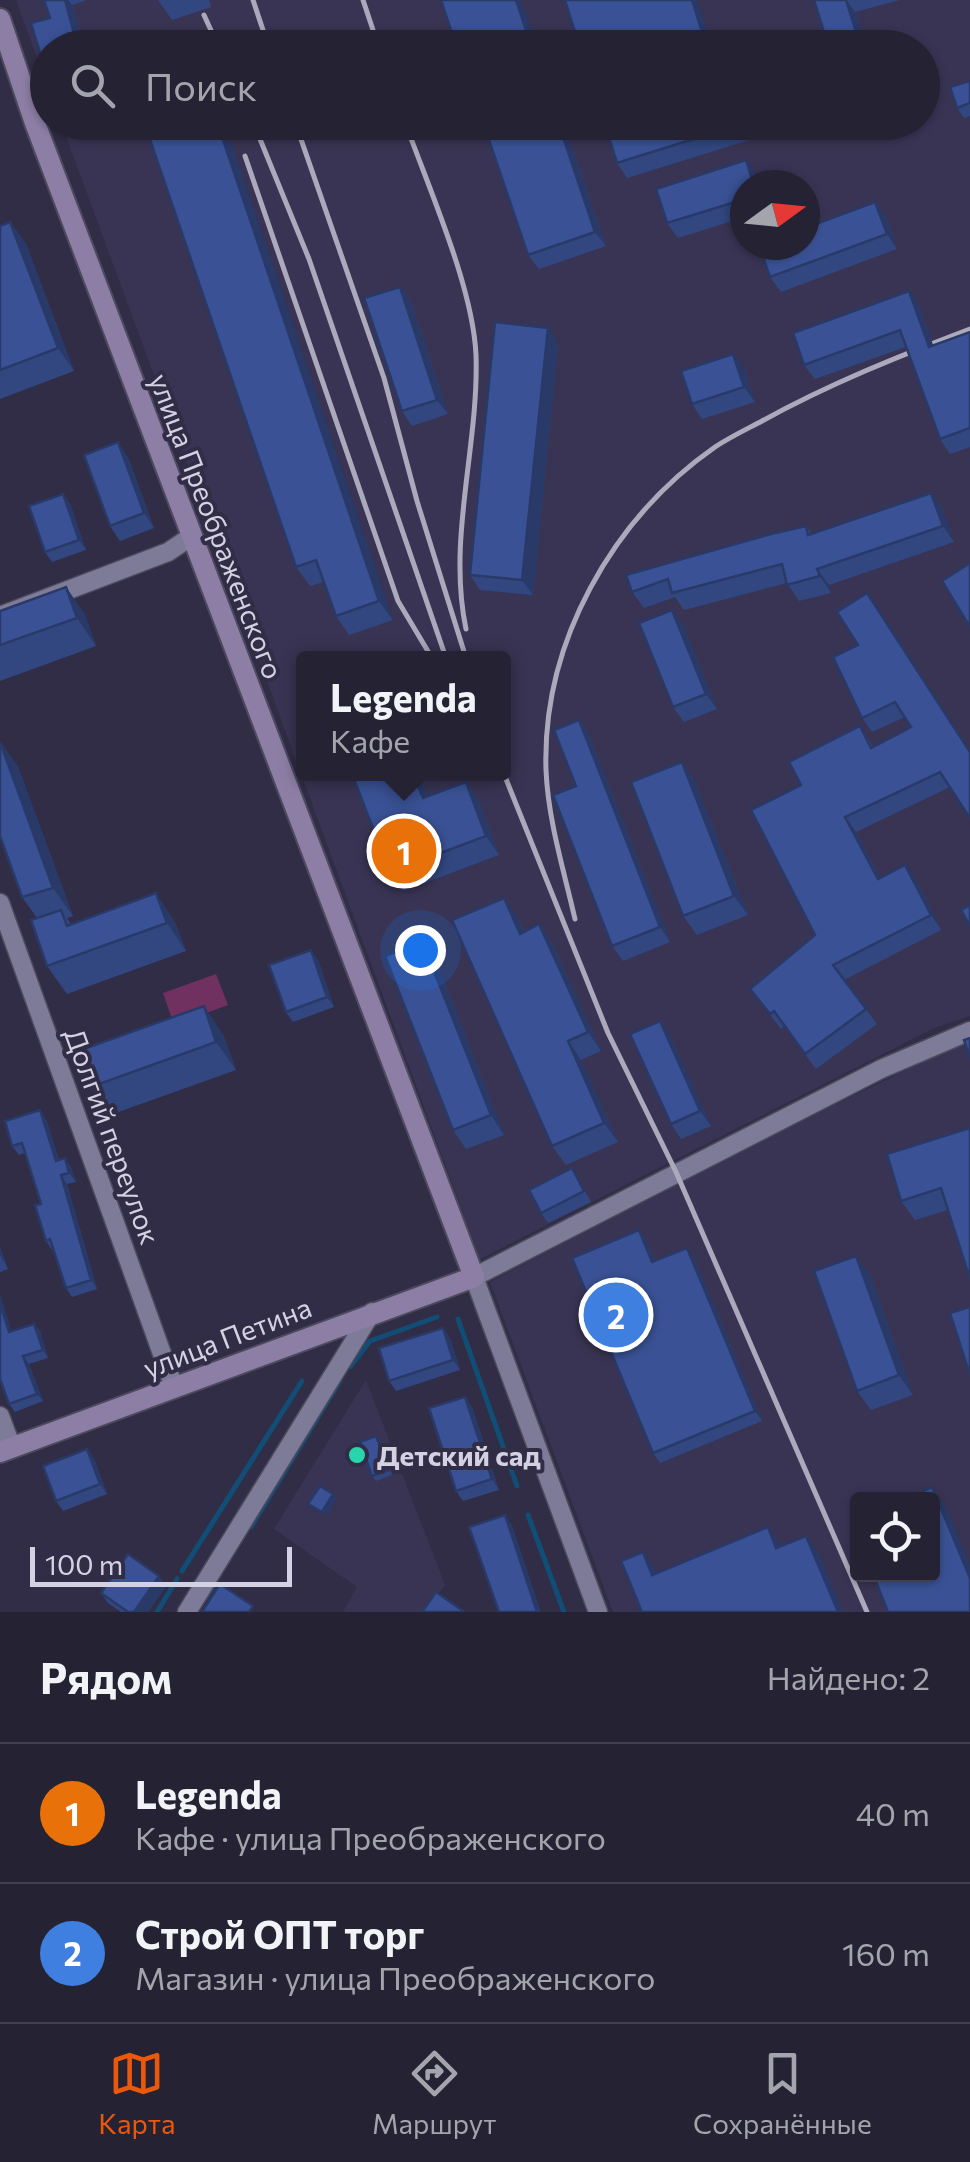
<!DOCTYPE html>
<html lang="ru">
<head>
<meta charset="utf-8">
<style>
  body { margin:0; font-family:Commissioner,sans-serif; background:#312f40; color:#f1f3f6 }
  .controls { position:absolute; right:30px; bottom:30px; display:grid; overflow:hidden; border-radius:10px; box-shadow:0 2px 8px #0004 }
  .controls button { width:90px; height:90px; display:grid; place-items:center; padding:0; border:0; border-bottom:2px solid #423f4f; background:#252234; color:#f1f3f6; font:50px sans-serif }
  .compass { position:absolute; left:730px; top:170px; width:90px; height:90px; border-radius:50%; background:#252234; box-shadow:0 2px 8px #0004; rotate:75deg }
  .scale { position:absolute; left:30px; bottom:25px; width:262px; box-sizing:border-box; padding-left:10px; border:5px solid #d4d2e2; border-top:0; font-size:28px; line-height:35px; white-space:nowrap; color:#d4d2e2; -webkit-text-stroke:8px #312d46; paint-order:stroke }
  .you { position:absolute; left:420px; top:950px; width:35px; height:35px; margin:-25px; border:8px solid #fff; border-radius:50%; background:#1a73e8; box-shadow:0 0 0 15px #1a73e833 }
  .badge { display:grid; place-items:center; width:65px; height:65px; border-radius:50%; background:#ea580c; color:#fff; font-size:32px; font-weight:700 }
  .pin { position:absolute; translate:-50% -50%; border:5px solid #fff; box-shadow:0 2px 10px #0006 }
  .popup { position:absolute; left:296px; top:651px; width:215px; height:130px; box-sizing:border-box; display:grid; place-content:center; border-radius:10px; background:#252234; filter:drop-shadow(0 2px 8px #0005); font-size:32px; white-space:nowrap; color:#a3a4ac }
  .popup b { font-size:38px; color:#f1f3f6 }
  .popup::after { content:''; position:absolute; left:50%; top:100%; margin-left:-20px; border:20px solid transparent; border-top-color:#252234 }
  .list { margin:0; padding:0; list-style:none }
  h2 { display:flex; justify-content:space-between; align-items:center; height:130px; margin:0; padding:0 40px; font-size:42px }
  h2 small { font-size:32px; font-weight:400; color:#a3a4ac }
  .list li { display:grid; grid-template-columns:65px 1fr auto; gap:30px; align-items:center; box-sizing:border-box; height:140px; padding:0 40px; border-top:2px solid #423f4f }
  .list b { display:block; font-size:38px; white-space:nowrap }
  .list p { margin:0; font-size:32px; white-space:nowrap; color:#a3a4ac }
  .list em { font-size:32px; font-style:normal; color:#a3a4ac }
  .icon { flex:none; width:55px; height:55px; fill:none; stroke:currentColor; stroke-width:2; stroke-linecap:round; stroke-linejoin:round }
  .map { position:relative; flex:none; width:970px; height:1612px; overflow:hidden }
  .search { position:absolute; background:#252234; box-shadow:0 2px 8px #0004; left:30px; right:30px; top:30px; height:110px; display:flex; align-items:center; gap:25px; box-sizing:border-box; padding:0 35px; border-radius:55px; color:#a3a4ac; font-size:38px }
  .sheet { height:410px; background:#252234 }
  nav { display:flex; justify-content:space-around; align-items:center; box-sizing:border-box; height:140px; border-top:2px solid #423f4f; background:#252234; font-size:28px; color:#a3a4ac }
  nav a { display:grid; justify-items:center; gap:5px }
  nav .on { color:#ea580c }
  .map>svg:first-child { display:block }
  .built { fill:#393453; fill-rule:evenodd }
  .green { fill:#703160 }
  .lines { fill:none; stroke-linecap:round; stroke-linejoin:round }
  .stream { stroke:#104e76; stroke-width:5 }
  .street-casing { stroke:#4d4a5e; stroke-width:21 }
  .secondary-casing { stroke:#4d4a5e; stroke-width:24 }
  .street { stroke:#7e7b98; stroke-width:18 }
  .secondary { stroke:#8d7ea5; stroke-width:20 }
  .rail { stroke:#aba9bb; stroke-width:5 }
  .wall { fill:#324780 }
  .shaded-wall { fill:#293968 }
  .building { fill:#3a5295; stroke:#293968; stroke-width:2.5 }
  .poi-dot { fill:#28d5ad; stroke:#312d46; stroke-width:4 }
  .labels { text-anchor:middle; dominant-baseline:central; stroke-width:8; stroke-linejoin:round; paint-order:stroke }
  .street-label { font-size:28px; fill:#d4d2e2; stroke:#312d46 }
  .poi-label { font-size:28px; font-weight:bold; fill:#d4d2e2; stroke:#312d46; text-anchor:start }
</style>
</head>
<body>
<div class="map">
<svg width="970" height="1612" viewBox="0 0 970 1612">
  <rect width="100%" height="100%" fill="#312d46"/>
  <!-- built -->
  <g class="built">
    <path d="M 16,0 L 970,0 L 970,1016 L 934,1028 L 480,1259 L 61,123 L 922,122 L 922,48 L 48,48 L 47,86 ZM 745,185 L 805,185 L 805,245 L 745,245 ZM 304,658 L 504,658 L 504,774 L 304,774 Z"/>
    <path d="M 970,1043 L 970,1612 L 613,1612 L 490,1282 L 759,1141 L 944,1052 ZM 858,1500 L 932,1500 L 932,1574 L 858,1574 Z"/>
    <path d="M 366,1380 L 445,1585 L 424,1612 L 343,1612 L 357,1587 L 274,1529 Z"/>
  </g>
  <!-- green -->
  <path class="green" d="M 216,974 L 228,1005 L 174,1025 L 163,993 Z"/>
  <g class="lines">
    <!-- stream -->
    <g class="stream">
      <path d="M 458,1319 L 517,1486"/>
      <path d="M 350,1367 L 370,1341 L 437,1317"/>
      <path d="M 528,1515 L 564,1612"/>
      <path d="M 251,1527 L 340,1381"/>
      <path d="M 182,1571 L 302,1381"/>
      <path d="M 205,1599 L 214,1585"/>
      <path d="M 157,1612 L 177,1579"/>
    </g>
    <defs>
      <g id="street">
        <path d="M 0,616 L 168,552 L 192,536"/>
        <path d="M 0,903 L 174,1387"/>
        <path d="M 0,1416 L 12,1448"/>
        <path d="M 187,1612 L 372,1312"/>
        <path d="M 598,1612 L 474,1277 L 881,1069 L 970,1031"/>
      </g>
      <path id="secondary" d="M 0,19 L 35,123 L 474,1277 L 0,1452"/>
    </defs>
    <!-- street casing -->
    <use href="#street" class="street-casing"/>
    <!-- secondary casing -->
    <use href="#secondary" class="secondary-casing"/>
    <!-- street -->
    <use href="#street" class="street"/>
    <!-- secondary -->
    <use href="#secondary" class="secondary"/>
    <!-- rail -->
    <g class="rail">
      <path d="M 253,0 L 269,48"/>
      <path d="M 363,0 L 379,48"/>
      <path d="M 204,15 L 219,48"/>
      <path d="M 253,122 L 309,259 L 446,658"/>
      <path d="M 295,122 L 384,378 L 417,501 L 466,658"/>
      <path d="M 405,122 C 429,189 473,287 476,355 C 479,446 447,539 466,629"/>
      <path d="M 245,156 L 398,601 L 432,658"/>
      <path d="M 504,774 L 608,1033 L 676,1172 L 867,1612"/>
      <path d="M 575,919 C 564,871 548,820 546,770 C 542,643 612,519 715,447 C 730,437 747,429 762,421 C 829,384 899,356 970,329"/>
    </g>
  </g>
  <!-- wall -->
  <g class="wall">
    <path d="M 44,0 L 87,0 L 72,5 L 84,48 L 48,48 L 50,18 Z"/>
    <path d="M 158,0 L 209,0 L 211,7 L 172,20 Z"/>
    <path d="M 814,0 L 900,0 L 855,12 L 867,48 L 829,48 Z"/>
    <path d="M 970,81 L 970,116 L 964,118 L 957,108 Z"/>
    <path d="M 144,122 L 393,620 L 349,635 L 336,616 L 324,582 L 310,586 L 296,567 Z"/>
    <path d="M 563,122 L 606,246 L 539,269 L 528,255 Z"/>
    <path d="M 604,122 L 807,122 L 627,178 L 617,163 Z"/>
    <path d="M 757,175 L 745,185 L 745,217 L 678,238 L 667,223 Z"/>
    <path d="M 875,202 L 886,217 L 897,249 L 781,292 L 770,277 Z"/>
    <path d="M 10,222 L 26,244 L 74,371 L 0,399 L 0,226 Z"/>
    <path d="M 400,287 L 411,302 L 448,414 L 412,426 L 402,411 Z"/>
    <path d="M 919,306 L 933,345 L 970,332 L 970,447 L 950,454 L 940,439 L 906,347 L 815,379 L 804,365 Z"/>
    <path d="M 558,343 L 533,595 L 480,590 L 470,575 Z"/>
    <path d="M 744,369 L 755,402 L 702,419 L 692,404 Z"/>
    <path d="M 128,457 L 154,528 L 120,541 L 110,526 Z"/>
    <path d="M 931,493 L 943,510 L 954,542 L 829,585 L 831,593 L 799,601 L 787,583 L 684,610 L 675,597 L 644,608 L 632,592 L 806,526 L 812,534 Z"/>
    <path d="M 63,494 L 70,504 L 86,550 L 52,562 L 45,552 Z"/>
    <path d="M 66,587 L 85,615 L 96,646 L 0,681 L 0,611 Z"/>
    <path d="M 867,593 L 970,751 L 970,818 L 950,787 L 856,832 L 880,878 L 905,865 L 916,880 L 941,930 L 844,980 L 877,1024 L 816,1069 L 784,1026 L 781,1029 L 750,989 L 815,935 L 751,810 L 801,785 L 789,762 L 860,726 L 873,747 L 911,727 L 905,717 L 872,732 L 862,718 L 833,657 L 858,645 L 837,612 Z"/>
    <path d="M 683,625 L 717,709 L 684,722 L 673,707 Z"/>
    <path d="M 579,720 L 589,735 L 670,942 L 623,961 L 612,946 L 576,786 Z"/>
    <path d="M 0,741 L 18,767 L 73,916 L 67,918 L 71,924 L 175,922 L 186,951 L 67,994 L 47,966 L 37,918 L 22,897 Z"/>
    <path d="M 682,762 L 695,782 L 748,915 L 697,935 L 683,916 Z"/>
    <path d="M 352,774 L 419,774 L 428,796 L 466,782 L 479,801 L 499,855 L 403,891 L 390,872 Z"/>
    <path d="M 504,898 L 517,917 L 524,932 L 552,943 L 601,1051 L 581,1060 L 618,1142 L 566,1165 L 552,1146 Z"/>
    <path d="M 422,941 L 436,960 L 504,1135 L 466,1149 L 453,1130 Z"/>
    <path d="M 318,960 L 334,1007 L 293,1022 L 286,1012 Z"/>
    <path d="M 660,1021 L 670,1036 L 711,1126 L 681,1139 L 671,1124 Z"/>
    <path d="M 223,1034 L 236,1070 L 110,1115 L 91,1087 Z"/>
    <path d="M 46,1119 L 59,1160 L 71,1167 L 76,1182 L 67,1184 L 97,1289 L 72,1297 L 66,1288 L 54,1249 L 52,1250 L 46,1241 L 41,1204 L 25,1153 L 19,1155 L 12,1146 Z"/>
    <path d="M 970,1128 L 948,1210 L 915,1220 L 901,1201 Z"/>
    <path d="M 572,1168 L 591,1202 L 548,1223 L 541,1213 Z"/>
    <path d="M 646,1240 L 655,1261 L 694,1258 L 762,1421 L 660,1463 L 653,1453 Z"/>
    <path d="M 0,1247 L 8,1269 L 0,1272 Z"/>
    <path d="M 870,1275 L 913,1395 L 871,1410 L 857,1391 Z"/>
    <path d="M 12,1331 L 40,1331 L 48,1358 L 29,1364 L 43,1401 L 15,1412 L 9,1404 Z"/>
    <path d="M 450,1338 L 460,1370 L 396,1391 L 389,1381 Z"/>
    <path d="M 472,1407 L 499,1490 L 463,1501 L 456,1491 Z"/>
    <path d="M 380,1441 L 392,1475 L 376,1481 L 372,1476 Z"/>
    <path d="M 87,1449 L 94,1459 L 107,1494 L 63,1511 L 56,1501 Z"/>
    <path d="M 159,1576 L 166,1586 L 148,1612 L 121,1612 L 108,1603 L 101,1593 Z"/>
  </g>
  <!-- shaded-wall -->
  <g class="shaded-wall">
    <path d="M 65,0 L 68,0 L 72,5 L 84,48 L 78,48 Z"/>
    <path d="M 516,0 L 521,0 L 538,48 L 532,48 Z"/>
    <path d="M 692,0 L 697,0 L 713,48 L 707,48 Z"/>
    <path d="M 846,0 L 855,12 L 867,48 L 861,48 Z"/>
    <path d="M 217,122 L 224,122 L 393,620 L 379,601 Z"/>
    <path d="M 558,122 L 563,122 L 606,246 L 595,232 Z"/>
    <path d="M 746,160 L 757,175 L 760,185 L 754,185 Z"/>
    <path d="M 875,202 L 886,217 L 897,249 L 887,234 Z"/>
    <path d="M 10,222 L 26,244 L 74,371 L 58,348 Z"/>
    <path d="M 400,287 L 411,302 L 448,414 L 437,400 Z"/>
    <path d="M 909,291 L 919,306 L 939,362 L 929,347 Z"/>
    <path d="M 548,328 L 558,343 L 533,595 L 522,580 Z"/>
    <path d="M 733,354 L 744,369 L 755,402 L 744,387 Z"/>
    <path d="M 118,442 L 128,457 L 154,528 L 144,513 Z"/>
    <path d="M 931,493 L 943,510 L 954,542 L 943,526 Z"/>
    <path d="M 63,494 L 70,504 L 86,550 L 79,540 Z"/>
    <path d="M 817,569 L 829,585 L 831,593 L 820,576 Z"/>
    <path d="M 66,587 L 85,615 L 96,646 L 77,618 Z"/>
    <path d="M 672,610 L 683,625 L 717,709 L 706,694 Z"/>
    <path d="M 579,720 L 589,735 L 670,942 L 660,927 Z"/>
    <path d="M 0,741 L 18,767 L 73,916 L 53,888 Z"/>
    <path d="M 682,762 L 695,782 L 748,915 L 734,896 Z"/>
    <path d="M 413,774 L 419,774 L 436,817 L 423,798 Z"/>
    <path d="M 466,782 L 479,801 L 499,855 L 486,836 Z"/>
    <path d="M 845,817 L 856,832 L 888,894 L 878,879 Z"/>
    <path d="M 905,865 L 916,880 L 941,930 L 931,915 Z"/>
    <path d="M 156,893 L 175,922 L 186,951 L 167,923 Z"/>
    <path d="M 504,898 L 517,917 L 533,953 L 520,934 Z"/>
    <path d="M 539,924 L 552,943 L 601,1051 L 588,1032 Z"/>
    <path d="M 422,941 L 436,960 L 504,1135 L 491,1115 Z"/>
    <path d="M 311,950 L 318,960 L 334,1007 L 327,997 Z"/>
    <path d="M 204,1006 L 223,1034 L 236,1070 L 216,1042 Z"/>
    <path d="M 660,1021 L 670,1036 L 711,1126 L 700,1111 Z"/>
    <path d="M 568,1041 L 581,1060 L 618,1142 L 604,1123 Z"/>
    <path d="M 40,1110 L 46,1119 L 62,1170 L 56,1161 Z"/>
    <path d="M 65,1158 L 71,1167 L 76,1182 L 69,1173 Z"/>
    <path d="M 61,1175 L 67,1184 L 97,1289 L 91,1280 Z"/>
    <path d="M 639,1230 L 646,1240 L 659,1272 L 652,1262 Z"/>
    <path d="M 0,1247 L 8,1269 L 0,1255 Z"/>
    <path d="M 687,1248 L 694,1258 L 762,1421 L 755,1411 Z"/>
    <path d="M 856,1256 L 870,1275 L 913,1395 L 899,1375 Z"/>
    <path d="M 0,1294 L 14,1339 L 9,1332 L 0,1304 Z"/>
    <path d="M 34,1324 L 40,1331 L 48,1358 L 43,1350 Z"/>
    <path d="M 443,1328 L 450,1338 L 460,1370 L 453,1360 Z"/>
    <path d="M 23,1356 L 29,1364 L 43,1401 L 37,1394 Z"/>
    <path d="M 465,1397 L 472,1407 L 499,1490 L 492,1479 Z"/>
    <path d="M 87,1449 L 94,1459 L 107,1494 L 100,1484 Z"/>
    <path d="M 932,1487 L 946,1507 L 970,1565 L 970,1578 Z"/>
    <path d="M 333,1494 L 337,1499 L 326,1517 L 322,1512 Z"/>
    <path d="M 505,1515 L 512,1525 L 541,1612 L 537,1612 Z"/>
    <path d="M 768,1527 L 781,1546 L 776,1548 Z"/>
    <path d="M 806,1536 L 819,1554 L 843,1612 L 838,1612 Z"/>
    <path d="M 643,1552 L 656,1571 L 665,1593 L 652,1575 Z"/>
    <path d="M 159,1576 L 166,1586 L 148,1612 L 134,1612 Z"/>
  </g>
  <!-- building -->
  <g class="building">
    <path d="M 44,0 L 65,0 L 78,48 L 48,48 L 48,79 L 31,23 L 50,18 Z"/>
    <path d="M 441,0 L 516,0 L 532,48 L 457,48 Z"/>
    <path d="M 565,0 L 692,0 L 707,48 L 580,48 Z"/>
    <path d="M 814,0 L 846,0 L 861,48 L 829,48 Z"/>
    <path d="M 970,81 L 970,103 L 957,108 L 950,87 Z"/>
    <path d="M 144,122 L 217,122 L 379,601 L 336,616 L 316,560 L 296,567 Z"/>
    <path d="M 483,122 L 558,122 L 595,232 L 528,255 Z"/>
    <path d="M 604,122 L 748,122 L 617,163 Z"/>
    <path d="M 746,160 L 754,185 L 745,185 L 745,199 L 667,223 L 656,189 Z"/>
    <path d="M 875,202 L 887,234 L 770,277 L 759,245 L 805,245 L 805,228 Z"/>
    <path d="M 10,222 L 58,348 L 0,370 L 0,226 Z"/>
    <path d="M 400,287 L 437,400 L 402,411 L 364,298 Z"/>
    <path d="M 909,291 L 929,347 L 970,332 L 970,428 L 940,439 L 900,330 L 804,365 L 793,333 Z"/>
    <path d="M 495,322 L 548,328 L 522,580 L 470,575 Z"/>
    <path d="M 733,354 L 744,387 L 692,404 L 681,371 Z"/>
    <path d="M 118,442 L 144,513 L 110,526 L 84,455 Z"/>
    <path d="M 931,493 L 943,526 L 817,569 L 820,576 L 787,585 L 782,564 L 672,593 L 668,579 L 632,592 L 626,575 L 771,534 L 806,526 L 808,535 Z"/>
    <path d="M 63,494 L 79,540 L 45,552 L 29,506 Z"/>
    <path d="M 970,563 L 970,627 L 942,581 Z"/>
    <path d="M 66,587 L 77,618 L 0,645 L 0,611 Z"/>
    <path d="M 867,593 L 970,752 L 970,818 L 940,772 L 845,817 L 878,879 L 905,865 L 931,915 L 833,965 L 866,1009 L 805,1054 L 774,1011 L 770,1014 L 750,989 L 815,935 L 751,810 L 801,785 L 789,762 L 860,726 L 871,748 L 911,727 L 895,702 L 862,718 L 833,657 L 858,645 L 837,612 Z"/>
    <path d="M 672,610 L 706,694 L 673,707 L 639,623 Z"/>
    <path d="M 367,651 L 370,658 L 349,658 Z"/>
    <path d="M 579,720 L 660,927 L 612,946 L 553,795 L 576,786 L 554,730 Z"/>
    <path d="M 0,742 L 53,888 L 22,897 L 0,836 Z"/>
    <path d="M 682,762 L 734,896 L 683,916 L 631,782 Z"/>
    <path d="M 352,774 L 413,774 L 423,798 L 466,782 L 486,836 L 390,872 Z"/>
    <path d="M 156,893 L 167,923 L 47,966 L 31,920 L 61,910 L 67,926 Z"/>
    <path d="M 504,898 L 520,934 L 539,924 L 588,1032 L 568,1041 L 604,1123 L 552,1146 L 452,920 Z"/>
    <path d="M 970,905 L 970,926 L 961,910 Z"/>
    <path d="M 422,941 L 491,1115 L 453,1130 L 385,956 Z"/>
    <path d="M 311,950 L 327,997 L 286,1012 L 269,965 Z"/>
    <path d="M 204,1006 L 216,1042 L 91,1087 L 78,1051 Z"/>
    <path d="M 660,1021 L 700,1111 L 671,1124 L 630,1034 Z"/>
    <path d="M 970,1038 L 970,1058 L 964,1040 Z"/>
    <path d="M 40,1110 L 56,1161 L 65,1158 L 69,1173 L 61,1175 L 91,1280 L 66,1288 L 50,1239 L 46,1241 L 35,1205 L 41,1204 L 22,1143 L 12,1146 L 5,1121 Z"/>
    <path d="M 970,1128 L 970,1279 L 941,1188 L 901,1201 L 887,1154 Z"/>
    <path d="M 572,1168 L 584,1191 L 541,1213 L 529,1190 Z"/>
    <path d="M 639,1230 L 652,1262 L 687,1248 L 755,1411 L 653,1453 L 572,1258 Z"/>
    <path d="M 856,1256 L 899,1375 L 857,1391 L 814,1271 Z"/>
    <path d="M 0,1304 L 9,1332 L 34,1324 L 43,1350 L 23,1356 L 37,1394 L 9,1404 L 0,1379 Z"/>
    <path d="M 970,1307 L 970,1375 L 950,1313 Z"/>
    <path d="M 443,1328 L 453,1360 L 389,1381 L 379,1348 Z"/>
    <path d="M 465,1397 L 492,1479 L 456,1491 L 429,1408 Z"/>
    <path d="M 376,1436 L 389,1470 L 372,1476 L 360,1442 Z"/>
    <path d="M 87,1449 L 100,1484 L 56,1501 L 43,1466 Z"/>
    <path d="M 320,1486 L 333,1494 L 322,1512 L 308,1504 Z"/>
    <path d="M 932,1487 L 970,1578 L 970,1612 L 888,1612 L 873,1574 L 932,1574 L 932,1500 L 903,1500 Z"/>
    <path d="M 505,1515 L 537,1612 L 499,1612 L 469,1527 Z"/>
    <path d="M 858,1518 L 858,1538 L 851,1521 Z"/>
    <path d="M 768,1527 L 776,1548 L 806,1536 L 838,1612 L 642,1612 L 621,1561 L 643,1552 L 652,1575 Z"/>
    <path d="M 128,1554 L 159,1576 L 134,1612 L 128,1612 L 101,1593 Z"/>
    <path d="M 220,1584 L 253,1606 L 249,1612 L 202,1612 Z"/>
    <path d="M 436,1592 L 463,1611 L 462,1612 L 422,1612 Z"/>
  </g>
  <!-- markers -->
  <circle class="poi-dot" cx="357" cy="1455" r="10"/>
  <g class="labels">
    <!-- street labels -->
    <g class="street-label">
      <text transform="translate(217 526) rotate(69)">улица Преображенского</text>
      <text transform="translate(113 1136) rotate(70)">Долгий переулок</text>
      <text transform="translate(227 1337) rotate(-21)">улица Петина</text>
    </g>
    <!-- poi labels -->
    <g class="poi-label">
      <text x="377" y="1455">Детский сад</text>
    </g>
  </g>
</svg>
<div class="controls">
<button><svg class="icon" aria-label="locate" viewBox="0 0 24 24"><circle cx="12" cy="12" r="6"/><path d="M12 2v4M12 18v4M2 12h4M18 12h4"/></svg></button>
</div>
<svg class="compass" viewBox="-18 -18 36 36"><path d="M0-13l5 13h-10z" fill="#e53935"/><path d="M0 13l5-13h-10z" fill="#a3a4ac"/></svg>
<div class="scale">100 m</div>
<div class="you"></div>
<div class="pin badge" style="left:404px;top:851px;background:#e8710a">1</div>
<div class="popup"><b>Legenda</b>Кафе</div>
<div class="pin badge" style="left:616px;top:1315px;background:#3f7fe0">2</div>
<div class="search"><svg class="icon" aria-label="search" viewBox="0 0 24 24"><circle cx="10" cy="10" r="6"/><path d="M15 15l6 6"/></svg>Поиск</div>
</div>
<section class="sheet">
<h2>Рядом<small>Найдено: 2</small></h2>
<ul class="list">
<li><span class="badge" style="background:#e8710a">1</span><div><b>Legenda</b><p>Кафе · улица Преображенского</p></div><em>40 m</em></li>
<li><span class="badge" style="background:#3f7fe0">2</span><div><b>Строй ОПТ торг</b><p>Магазин · улица Преображенского</p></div><em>160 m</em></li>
</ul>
</section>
<nav>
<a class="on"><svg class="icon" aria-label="map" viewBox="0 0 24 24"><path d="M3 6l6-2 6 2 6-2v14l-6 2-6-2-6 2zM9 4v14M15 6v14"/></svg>Карта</a>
<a><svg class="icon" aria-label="directions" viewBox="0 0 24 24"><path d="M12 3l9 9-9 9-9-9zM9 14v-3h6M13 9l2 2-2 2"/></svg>Маршрут</a>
<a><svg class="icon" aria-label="saved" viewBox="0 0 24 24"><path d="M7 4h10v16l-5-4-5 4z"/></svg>Сохранённые</a>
</nav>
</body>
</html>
